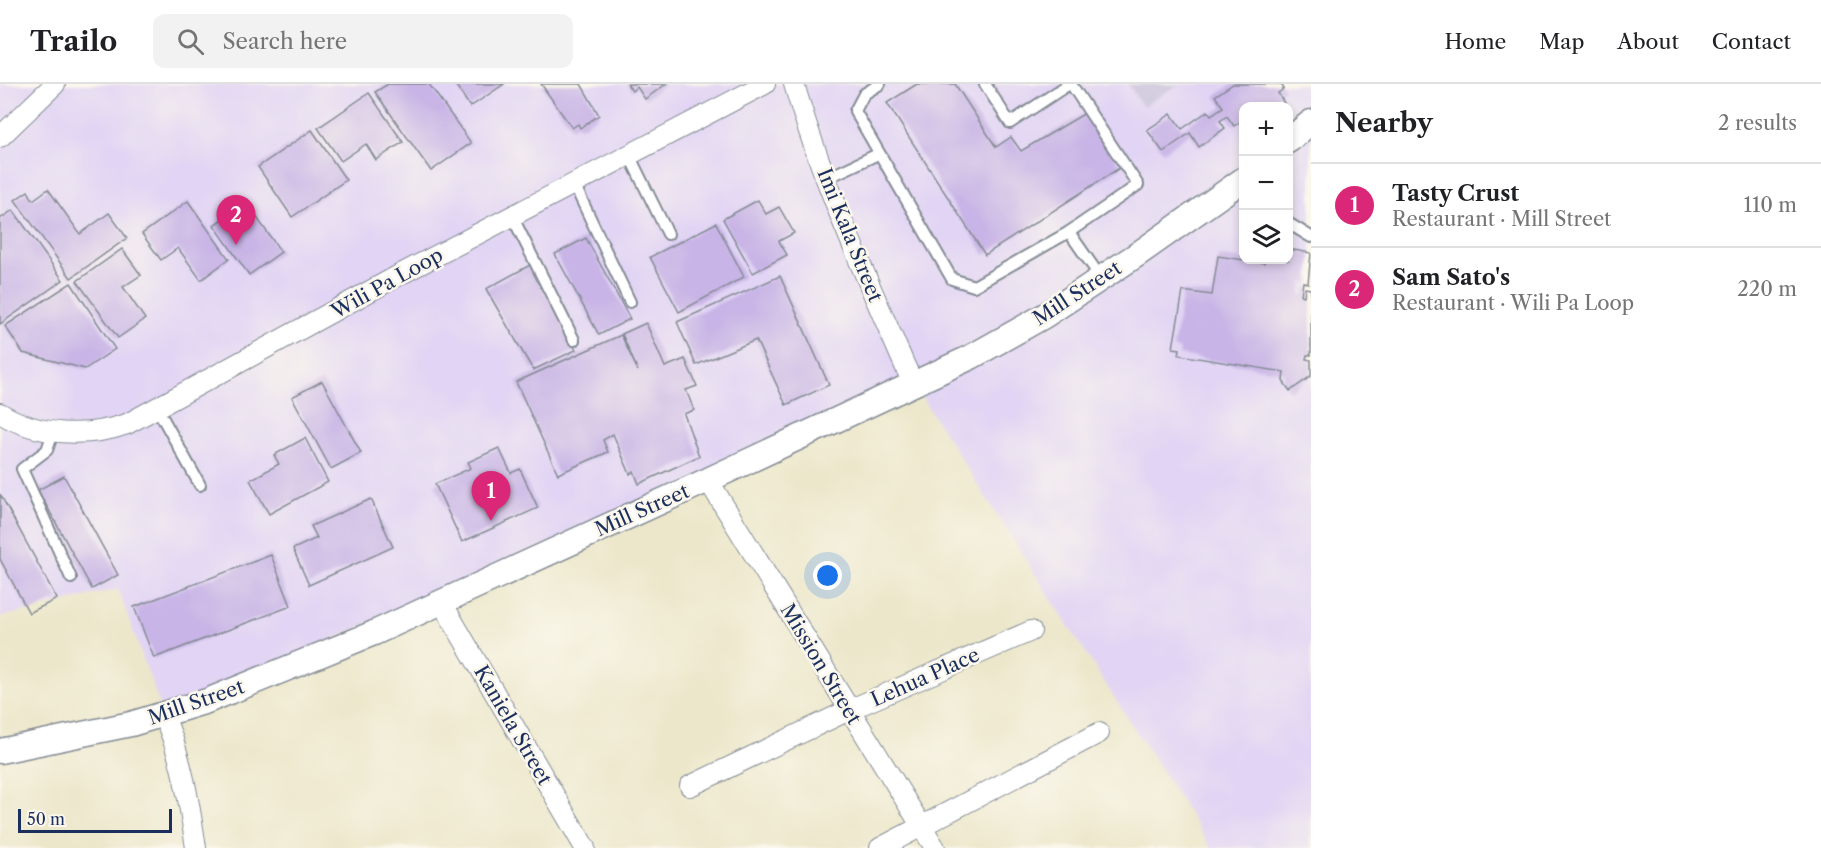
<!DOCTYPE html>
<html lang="en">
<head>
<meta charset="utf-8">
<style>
  body { margin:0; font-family:"Libre Caslon Text",serif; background:#f2f2f2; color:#202124 }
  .controls { position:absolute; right:18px; top:18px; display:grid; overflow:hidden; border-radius:12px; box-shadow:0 3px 9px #0003 }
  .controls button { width:54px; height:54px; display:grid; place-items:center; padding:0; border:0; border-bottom:2px solid #e0e0e0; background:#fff; color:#202124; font:30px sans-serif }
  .scale { position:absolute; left:18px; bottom:15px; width:154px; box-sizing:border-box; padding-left:6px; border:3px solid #1b2f5e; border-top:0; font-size:16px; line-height:21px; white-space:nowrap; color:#1b2f5e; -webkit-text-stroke:4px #fbf7ec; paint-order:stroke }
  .you { position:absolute; left:828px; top:492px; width:21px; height:21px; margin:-15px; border:4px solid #fff; border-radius:50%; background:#1a73e8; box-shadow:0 0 0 9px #1a73e833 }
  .badge { display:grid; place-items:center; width:39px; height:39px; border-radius:50%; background:#db2777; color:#fff; font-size:20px; font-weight:700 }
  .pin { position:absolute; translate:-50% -50px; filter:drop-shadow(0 2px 3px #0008) }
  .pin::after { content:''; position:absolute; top:32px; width:21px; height:18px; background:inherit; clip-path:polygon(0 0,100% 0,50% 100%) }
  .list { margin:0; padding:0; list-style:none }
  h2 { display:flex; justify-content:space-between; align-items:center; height:78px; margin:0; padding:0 24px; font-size:26px }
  h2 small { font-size:20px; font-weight:400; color:#757577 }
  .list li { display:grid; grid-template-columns:39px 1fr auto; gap:18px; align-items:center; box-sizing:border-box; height:84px; padding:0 24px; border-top:2px solid #e0e0e0 }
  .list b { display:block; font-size:22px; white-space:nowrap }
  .list p { margin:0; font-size:20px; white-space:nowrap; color:#757577 }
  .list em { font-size:20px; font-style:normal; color:#757577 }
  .icon { flex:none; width:33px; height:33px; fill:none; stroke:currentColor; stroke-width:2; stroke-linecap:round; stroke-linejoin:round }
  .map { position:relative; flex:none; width:1311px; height:764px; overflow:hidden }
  header { display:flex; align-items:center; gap:36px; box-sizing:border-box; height:84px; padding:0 30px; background:#fff; border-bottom:2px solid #e0e0e0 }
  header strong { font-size:28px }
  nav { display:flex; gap:33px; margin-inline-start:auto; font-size:21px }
  .search { width:420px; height:54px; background:#f2f2f2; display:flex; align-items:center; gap:15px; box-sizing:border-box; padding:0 21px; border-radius:12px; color:#757577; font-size:22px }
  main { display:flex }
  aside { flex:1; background:#fff }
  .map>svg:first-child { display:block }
  .built { fill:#e1d4f4; fill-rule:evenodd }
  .industrial { fill:#c5c0db }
  .building { fill:#c8b4e6 }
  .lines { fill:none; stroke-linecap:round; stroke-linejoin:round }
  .service-casing { stroke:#848b94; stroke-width:14 }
  .minor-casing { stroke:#848b94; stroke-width:22 }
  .tertiary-casing { stroke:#848b94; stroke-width:27 }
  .service { stroke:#fff; stroke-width:10 }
  .minor { stroke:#fff; stroke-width:20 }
  .tertiary { stroke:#fff; stroke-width:24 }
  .labels { text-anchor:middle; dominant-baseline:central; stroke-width:5; stroke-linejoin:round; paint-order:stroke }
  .street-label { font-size:20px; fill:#1b2f5e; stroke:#fbf7ec }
</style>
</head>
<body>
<header>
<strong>Trailo</strong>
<div class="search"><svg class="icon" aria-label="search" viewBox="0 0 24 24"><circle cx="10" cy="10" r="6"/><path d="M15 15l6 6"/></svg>Search here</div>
<nav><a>Home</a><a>Map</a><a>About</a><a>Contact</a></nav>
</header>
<main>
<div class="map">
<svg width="1311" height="764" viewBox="0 0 1311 764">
  <rect width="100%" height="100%" fill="#fbf7ec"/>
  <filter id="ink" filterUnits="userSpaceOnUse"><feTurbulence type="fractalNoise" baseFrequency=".0167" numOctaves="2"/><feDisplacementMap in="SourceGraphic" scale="12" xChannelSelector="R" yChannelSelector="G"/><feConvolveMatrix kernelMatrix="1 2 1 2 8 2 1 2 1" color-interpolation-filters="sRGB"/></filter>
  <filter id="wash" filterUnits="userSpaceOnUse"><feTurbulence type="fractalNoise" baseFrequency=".008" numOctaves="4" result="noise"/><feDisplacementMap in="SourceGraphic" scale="24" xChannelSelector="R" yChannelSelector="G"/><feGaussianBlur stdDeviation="1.35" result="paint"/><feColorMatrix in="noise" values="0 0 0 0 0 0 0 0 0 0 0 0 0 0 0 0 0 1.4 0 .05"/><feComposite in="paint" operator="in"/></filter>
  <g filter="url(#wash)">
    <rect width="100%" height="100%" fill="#ece7ca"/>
    <!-- built -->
    <path class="built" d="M 0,0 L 1311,0 L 1311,764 L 1211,764 L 913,300 L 163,630 L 118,505 L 0,533 ZM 1244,22 L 1288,22 L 1288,176 L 1244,176 Z"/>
    <!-- industrial -->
    <path class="industrial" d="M 1128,0 L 1179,0 L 1143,23 Z"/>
    <g id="blocks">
      <!-- building -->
      <g class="building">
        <path d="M 388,0 L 429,0 L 471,59 L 431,87 L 375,8 Z"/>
        <path d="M 455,0 L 504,0 L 470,23 Z"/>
        <path d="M 541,0 L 581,0 L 599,31 L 580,44 L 578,40 L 572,44 Z"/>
        <path d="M 627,0 L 666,0 L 645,15 L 637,3 L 632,7 Z"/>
        <path d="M 917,0 L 955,0 L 996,63 L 1011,53 L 1021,67 L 1085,29 L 1121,83 L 985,171 L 887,19 Z"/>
        <path d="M 1233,0 L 1281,0 L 1284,5 L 1278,9 L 1284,19 L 1279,22 L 1244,22 L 1244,35 L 1234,42 L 1227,32 L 1220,37 L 1225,44 L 1199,63 L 1190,49 L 1163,68 L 1147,46 L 1171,30 L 1182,45 L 1208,27 L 1211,31 L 1223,23 L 1215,12 Z"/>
        <path d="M 369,9 L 403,58 L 376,76 L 366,60 L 341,77 L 318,44 Z"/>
        <path d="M 312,46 L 346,96 L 292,133 L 258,83 Z"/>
        <path d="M 48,105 L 80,150 L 109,129 L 127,154 L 71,194 L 15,116 L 28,107 L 33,116 Z"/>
        <path d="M 758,116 L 766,130 L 779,123 L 794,149 L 779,157 L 787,171 L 753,189 L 723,135 Z"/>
        <path d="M 188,117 L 229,175 L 201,196 L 178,164 L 161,176 L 142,150 Z"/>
        <path d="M 246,118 L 281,168 L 249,191 L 214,141 Z"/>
        <path d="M 13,126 L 63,196 L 0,240 L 0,135 Z"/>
        <path d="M 716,139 L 744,193 L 679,228 L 650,173 Z"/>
        <path d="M 586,154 L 630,235 L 599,251 L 555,170 Z"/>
        <path d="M 122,165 L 141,191 L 123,203 L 145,235 L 118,254 L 77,197 Z"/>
        <path d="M 1288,165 L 1311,169 L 1308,199 L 1303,198 L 1301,211 L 1304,212 L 1305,204 L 1311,205 L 1311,271 L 1307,271 L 1306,275 L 1311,276 L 1311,292 L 1290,307 L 1283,297 L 1284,288 L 1179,271 L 1180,265 L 1173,264 L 1183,207 L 1212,211 L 1218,172 L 1264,179 L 1265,176 L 1288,176 Z"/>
        <path d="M 530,181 L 576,266 L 533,286 L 486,205 Z"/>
        <path d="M 780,192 L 829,301 L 786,321 L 756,256 L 696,281 L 677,238 Z"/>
        <path d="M 71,199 L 115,265 L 85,285 L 23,269 L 5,242 Z"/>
        <path d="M 646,239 L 665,283 L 685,275 L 697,302 L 686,306 L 694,326 L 684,330 L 699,372 L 639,400 L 634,387 L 630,390 L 613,350 L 603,356 L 608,368 L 558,390 L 516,298 L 621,251 L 638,287 L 622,250 Z"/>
        <path d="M 322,297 L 361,369 L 331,385 L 292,313 Z"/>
        <path d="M 305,354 L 328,398 L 269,430 L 250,396 L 279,380 L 274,371 Z"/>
        <path d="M 499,364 L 511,389 L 520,385 L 538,424 L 462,458 L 435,400 L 471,384 L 468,378 Z"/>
        <path d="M 64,392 L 118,491 L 92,505 L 38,406 Z"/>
        <path d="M 0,410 L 57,515 L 29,529 L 0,475 Z"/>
        <path d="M 371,415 L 393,463 L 309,501 L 293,465 L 317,454 L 311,442 Z"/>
        <path d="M 271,471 L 291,522 L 154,574 L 134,523 Z"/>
      </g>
    </g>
  </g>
  <g filter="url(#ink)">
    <use href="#blocks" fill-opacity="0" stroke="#848b94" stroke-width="1.5"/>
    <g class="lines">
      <defs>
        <g id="service">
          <path d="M 880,0 L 864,10 L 855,27 L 952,195 L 974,202 L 1069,148"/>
          <path d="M 985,0 L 1010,39 L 1069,0"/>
          <path d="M 1071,0 L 1138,101 L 1069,148 L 1101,194"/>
          <path d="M 629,71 L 668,150"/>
          <path d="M 827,94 L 878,70"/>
          <path d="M 574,100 L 630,218"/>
          <path d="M 512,132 L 574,256"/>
          <path d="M 1288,139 L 1311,153"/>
          <path d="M 157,324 L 200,401"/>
          <path d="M 54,346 L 47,366 L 22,385 L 71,494"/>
        </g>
        <g id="minor">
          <path d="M 794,0 C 824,103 870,202 913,300"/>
          <path d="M 0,53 L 55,0"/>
          <path d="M 0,329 C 37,352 87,354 127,340 L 403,189 L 765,0"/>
          <path d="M 708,396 L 935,764"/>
          <path d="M 441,517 L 585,764"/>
          <path d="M 163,630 C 182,673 189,717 196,764"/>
          <path d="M 690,702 L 849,626 L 1031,547"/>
          <path d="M 880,764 L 1099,649"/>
        </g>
        <g id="tertiary">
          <path d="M 1288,57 L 1311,38"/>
          <path d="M 0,667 L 131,640 L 207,617 L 374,549 L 708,396 L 971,273 L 1044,232 L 1138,170 L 1244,95"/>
        </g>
      </defs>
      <!-- service casing -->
      <use href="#service" class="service-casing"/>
      <!-- minor casing -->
      <use href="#minor" class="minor-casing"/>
      <!-- tertiary casing -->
      <use href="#tertiary" class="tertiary-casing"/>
      <!-- service -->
      <use href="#service" class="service"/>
      <!-- minor -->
      <use href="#minor" class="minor"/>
      <!-- tertiary -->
      <use href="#tertiary" class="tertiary"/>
    </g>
  </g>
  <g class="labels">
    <!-- street labels -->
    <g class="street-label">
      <text transform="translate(850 151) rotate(68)">Imi Kala Street</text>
      <text transform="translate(387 199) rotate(-29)">Wili Pa Loop</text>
      <text transform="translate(1077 209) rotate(-33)">Mill Street</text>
      <text transform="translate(642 426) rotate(-24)">Mill Street</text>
      <text transform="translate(821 580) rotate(59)">Mission Street</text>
      <text transform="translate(925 593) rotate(-24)">Lehua Place</text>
      <text transform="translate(196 618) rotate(-19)">Mill Street</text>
      <text transform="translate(513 641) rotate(60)">Kaniela Street</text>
    </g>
  </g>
</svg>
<div class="controls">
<button>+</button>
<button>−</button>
<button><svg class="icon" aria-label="layers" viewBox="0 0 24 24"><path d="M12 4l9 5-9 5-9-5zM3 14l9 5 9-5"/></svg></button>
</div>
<div class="scale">50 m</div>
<div class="you"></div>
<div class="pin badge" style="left:491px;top:437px">1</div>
<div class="pin badge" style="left:236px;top:161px">2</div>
</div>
<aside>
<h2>Nearby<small>2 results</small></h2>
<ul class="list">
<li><span class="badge">1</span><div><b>Tasty Crust</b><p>Restaurant · Mill Street</p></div><em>110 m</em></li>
<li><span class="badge">2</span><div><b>Sam Sato's</b><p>Restaurant · Wili Pa Loop</p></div><em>220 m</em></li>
</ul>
</aside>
</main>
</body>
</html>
